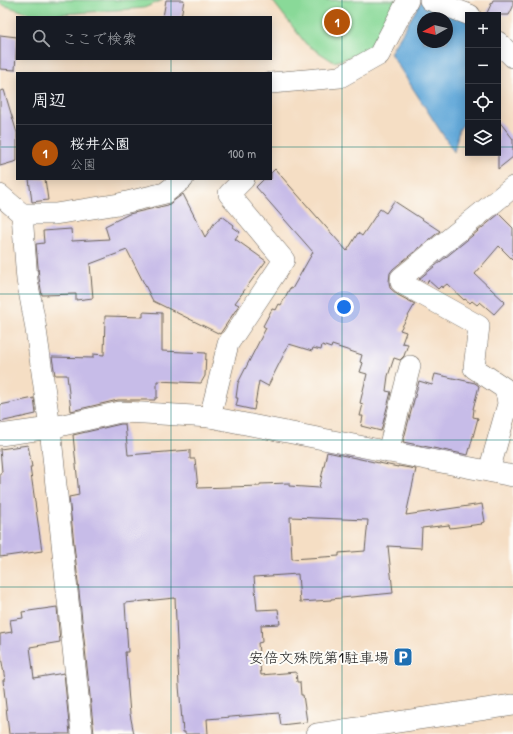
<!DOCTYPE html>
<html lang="ja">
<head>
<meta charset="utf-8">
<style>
  body { margin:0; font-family:"Patrick Hand","Klee One",sans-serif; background:#20242c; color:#f1f3f6 }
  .controls { position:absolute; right:12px; top:12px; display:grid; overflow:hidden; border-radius:0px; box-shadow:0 2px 10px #0003 }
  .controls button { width:36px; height:36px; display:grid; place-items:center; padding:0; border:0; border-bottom:1px solid #363941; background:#171b24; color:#f1f3f6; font:20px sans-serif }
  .compass { position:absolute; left:417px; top:12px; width:36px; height:36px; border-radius:50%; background:#171b24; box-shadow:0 2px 10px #0003; rotate:262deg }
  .you { position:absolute; left:344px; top:307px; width:14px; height:14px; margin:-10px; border:3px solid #fff; border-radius:50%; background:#1a73e8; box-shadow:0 0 0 6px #1a73e833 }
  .badge { display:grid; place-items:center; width:26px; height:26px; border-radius:50%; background:#b45309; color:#fff; font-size:13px; font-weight:700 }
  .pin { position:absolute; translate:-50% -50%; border:2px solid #fff; box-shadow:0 1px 4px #0006 }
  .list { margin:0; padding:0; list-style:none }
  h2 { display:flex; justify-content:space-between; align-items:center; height:52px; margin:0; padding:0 16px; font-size:17px }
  h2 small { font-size:13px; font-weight:400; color:#9ea1a6 }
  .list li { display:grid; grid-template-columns:26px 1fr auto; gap:12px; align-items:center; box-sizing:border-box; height:56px; padding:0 16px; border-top:1px solid #363941 }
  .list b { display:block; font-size:15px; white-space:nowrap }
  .list p { margin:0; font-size:13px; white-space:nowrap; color:#9ea1a6 }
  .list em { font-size:13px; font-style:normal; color:#9ea1a6 }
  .icon { flex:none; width:22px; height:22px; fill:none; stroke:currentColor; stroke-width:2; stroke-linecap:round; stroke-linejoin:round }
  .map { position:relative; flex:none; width:513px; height:734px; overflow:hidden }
  .search { position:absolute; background:#171b24; box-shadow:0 2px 10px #0003; left:16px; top:16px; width:256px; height:44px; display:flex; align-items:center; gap:10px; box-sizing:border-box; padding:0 14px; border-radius:0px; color:#9ea1a6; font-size:15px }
  .panel { position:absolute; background:#171b24; box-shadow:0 2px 10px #0003; left:16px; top:72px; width:256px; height:108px; border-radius:0px }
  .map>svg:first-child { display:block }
  .green { fill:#89d998; stroke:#527a5a }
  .water { fill:#63a9d9; stroke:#40627a; fill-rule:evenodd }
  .building { fill:#c7bce8; fill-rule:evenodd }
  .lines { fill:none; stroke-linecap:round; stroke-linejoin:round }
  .minor-casing { stroke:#686057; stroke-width:22 }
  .minor { stroke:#fff; stroke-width:21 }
  .grid { fill:none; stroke:#0f766e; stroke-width:1; stroke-opacity:0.55 }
  .labels { text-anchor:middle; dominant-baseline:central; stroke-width:4; stroke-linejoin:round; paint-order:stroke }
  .poi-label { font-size:15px; fill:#1c1c1c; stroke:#fdfcf7; text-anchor:end }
</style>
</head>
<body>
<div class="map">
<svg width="513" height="734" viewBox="0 0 513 734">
  <rect width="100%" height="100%" fill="#fdfcf7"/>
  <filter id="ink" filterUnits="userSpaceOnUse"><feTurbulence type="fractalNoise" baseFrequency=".025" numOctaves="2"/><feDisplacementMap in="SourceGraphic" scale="8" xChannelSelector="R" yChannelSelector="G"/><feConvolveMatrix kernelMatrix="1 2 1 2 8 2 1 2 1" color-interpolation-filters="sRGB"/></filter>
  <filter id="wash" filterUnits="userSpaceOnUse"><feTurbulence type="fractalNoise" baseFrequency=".012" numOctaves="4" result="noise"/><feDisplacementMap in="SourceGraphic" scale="16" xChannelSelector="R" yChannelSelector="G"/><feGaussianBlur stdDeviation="0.9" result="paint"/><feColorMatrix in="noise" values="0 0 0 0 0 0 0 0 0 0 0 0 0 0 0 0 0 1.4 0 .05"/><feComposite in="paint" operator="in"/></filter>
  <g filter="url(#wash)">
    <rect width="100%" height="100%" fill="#f5dec4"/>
    <!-- green -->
    <g class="green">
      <path d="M 0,0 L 163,0 L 144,8 L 37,16 L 0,4 Z"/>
      <path d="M 272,0 L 396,0 L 369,51 L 334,62 L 306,44 Z"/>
    </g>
    <!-- water -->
    <path class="water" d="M 422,0 L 468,20 L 468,118 L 459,130 L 454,152 L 390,53 ZM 423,18 L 447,18 L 447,42 L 423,42 Z"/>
    <g id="blocks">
      <!-- building -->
      <g class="building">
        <path d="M 166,0 L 184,0 L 181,17 L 163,17 Z"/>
        <path d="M 493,0 L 513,0 L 513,7 L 509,15 L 486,15 Z"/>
        <path d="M 0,35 L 17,37 L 15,70 L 0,69 Z"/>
        <path d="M 4,90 L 17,133 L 17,161 L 0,166 L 0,91 Z"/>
        <path d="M 498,120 L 513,139 L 513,157 L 498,169 Z"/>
        <path d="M 275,169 L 347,251 L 358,233 L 362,236 L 380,209 L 386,213 L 394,201 L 440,231 L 393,269 L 390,273 L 389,282 L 390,288 L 398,295 L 415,304 L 400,330 L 406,332 L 402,343 L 408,344 L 404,356 L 400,360 L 394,358 L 388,376 L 386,391 L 391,392 L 381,431 L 361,426 L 363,416 L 360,416 L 363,404 L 360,403 L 367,374 L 360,372 L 363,363 L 360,362 L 362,355 L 332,345 L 331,348 L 322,345 L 321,350 L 313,348 L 312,351 L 289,344 L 268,386 L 259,381 L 254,410 L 236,406 L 238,398 L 236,398 L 238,383 L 266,328 L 263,326 L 272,309 L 276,310 L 279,304 L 281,305 L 290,288 L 292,289 L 313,252 L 256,187 L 264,179 L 271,179 L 271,173 Z"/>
        <path d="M 29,179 L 45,179 L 48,200 L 32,202 Z"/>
        <path d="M 183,194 L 205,237 L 215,222 L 222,216 L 234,225 L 233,227 L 240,232 L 235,239 L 266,261 L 235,303 L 239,305 L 220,334 L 153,301 L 127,250 L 90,264 L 93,298 L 76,300 L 76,294 L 42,295 L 39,278 L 36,244 L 44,243 L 43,231 L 71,229 L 72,241 L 109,239 L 105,226 L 129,214 L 168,205 Z"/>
        <path d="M 499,214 L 513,228 L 513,260 L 499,246 L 475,274 L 505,302 L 494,314 L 480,302 L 477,305 L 472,301 L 470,303 L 465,299 L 464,300 L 447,284 L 442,288 L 441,286 L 438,289 L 428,280 L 427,283 L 419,279 Z"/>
        <path d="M 143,312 L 162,313 L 162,351 L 206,353 L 205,376 L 201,383 L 157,381 L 157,398 L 155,398 L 155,400 L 118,400 L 71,411 L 67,375 L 55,375 L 52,357 L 93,358 L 93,354 L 104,355 L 105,316 L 143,317 Z"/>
        <path d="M 435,374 L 475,383 L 479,386 L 473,409 L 474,409 L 473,417 L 478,418 L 468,455 L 403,442 L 419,381 L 432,385 Z"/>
        <path d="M 34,398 L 36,414 L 0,422 L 0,405 Z"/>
        <path d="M 121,424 L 125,424 L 128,455 L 190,450 L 190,459 L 195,459 L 198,488 L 260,486 L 260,484 L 289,483 L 289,486 L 319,488 L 327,452 L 398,467 L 398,466 L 416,469 L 406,515 L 482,504 L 485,522 L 481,523 L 482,524 L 450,528 L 449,525 L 422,528 L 421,548 L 388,546 L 393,593 L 331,599 L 331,600 L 300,602 L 298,574 L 254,577 L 257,610 L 278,609 L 280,624 L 261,625 L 262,642 L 258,643 L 261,675 L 296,672 L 297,682 L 300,682 L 301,695 L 303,695 L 307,722 L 281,725 L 279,713 L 207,719 L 208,734 L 185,734 L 185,732 L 183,732 L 179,686 L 175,598 L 125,603 L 128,652 L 125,652 L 130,714 L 134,734 L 94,734 L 69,497 L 79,495 L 73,435 ZM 290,517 L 368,520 L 365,551 L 339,553 L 339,556 L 292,559 Z"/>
        <path d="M 28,445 L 32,467 L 30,467 L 42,551 L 0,557 L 0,473 L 2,472 L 0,449 Z"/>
        <path d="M 57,607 L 60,642 L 30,647 L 34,678 L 64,673 L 70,734 L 9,734 L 3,680 L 5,680 L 0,651 L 0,634 L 12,632 L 10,620 L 23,618 L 22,612 Z"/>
      </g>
    </g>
  </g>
  <g filter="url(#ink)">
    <use href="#blocks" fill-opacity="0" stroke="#686057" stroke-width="1"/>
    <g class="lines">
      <defs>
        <g id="minor">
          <path d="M 430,0 L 470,15"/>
          <path d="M 498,42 L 513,57"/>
          <path d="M 271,83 L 340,77 L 379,55 L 408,0"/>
          <path d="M 0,195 L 22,214 L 27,280 L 35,323 L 50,428 L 82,734"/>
          <path d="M 22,214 L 55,214 L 119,204 L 165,193 L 183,179"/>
          <path d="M 210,417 L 228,344 L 284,260 L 229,194 L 244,179"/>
          <path d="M 0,435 L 50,428 L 120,412 L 144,413 L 210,417 L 513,476"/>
          <path d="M 388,452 L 410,366"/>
          <path d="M 489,471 L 508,404 L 507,396 L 504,388 L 474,368 L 479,326 L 405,285 L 401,282 L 401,278 L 513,187"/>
          <path d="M 317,734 L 513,705"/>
        </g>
      </defs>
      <!-- minor casing -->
      <use href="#minor" class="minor-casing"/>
      <!-- minor -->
      <use href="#minor" class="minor"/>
    </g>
  </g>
  <!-- grid -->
  <path class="grid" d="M 171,0 L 171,17M 342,0 L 342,734M 171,59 L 171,73M 0,147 L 17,147M 271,147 L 468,147M 498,147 L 513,147M 171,179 L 171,734M 0,294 L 513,294M 0,440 L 513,440M 0,587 L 513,587"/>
  <!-- icons -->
  <defs>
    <symbol id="parking-square" viewBox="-11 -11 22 22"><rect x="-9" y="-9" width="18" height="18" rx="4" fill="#1f6fb2" stroke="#fdfcf7"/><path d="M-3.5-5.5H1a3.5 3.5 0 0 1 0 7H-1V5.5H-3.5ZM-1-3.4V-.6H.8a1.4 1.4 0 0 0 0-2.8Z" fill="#fff"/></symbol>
  </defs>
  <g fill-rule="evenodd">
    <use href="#parking-square" x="392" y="646" width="22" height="22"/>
  </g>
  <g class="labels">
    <!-- poi labels -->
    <g class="poi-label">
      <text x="389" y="657">安倍文殊院第1駐車場</text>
    </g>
  </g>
</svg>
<div class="controls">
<button>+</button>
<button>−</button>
<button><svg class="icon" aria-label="locate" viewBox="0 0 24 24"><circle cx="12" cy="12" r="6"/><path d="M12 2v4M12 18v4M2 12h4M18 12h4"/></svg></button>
<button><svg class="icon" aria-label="layers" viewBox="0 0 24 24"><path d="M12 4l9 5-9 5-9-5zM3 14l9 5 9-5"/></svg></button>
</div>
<svg class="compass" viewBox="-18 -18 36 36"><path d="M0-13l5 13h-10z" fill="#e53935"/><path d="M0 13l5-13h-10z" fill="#9ea1a6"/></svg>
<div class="you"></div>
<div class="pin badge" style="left:337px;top:22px">1</div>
<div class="search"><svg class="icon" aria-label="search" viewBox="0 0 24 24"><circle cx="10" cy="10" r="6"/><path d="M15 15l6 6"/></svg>ここで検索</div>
<section class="panel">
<h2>周辺<small></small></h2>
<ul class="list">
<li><span class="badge">1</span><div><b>桜井公園</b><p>公園</p></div><em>100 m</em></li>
</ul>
</section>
</div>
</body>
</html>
